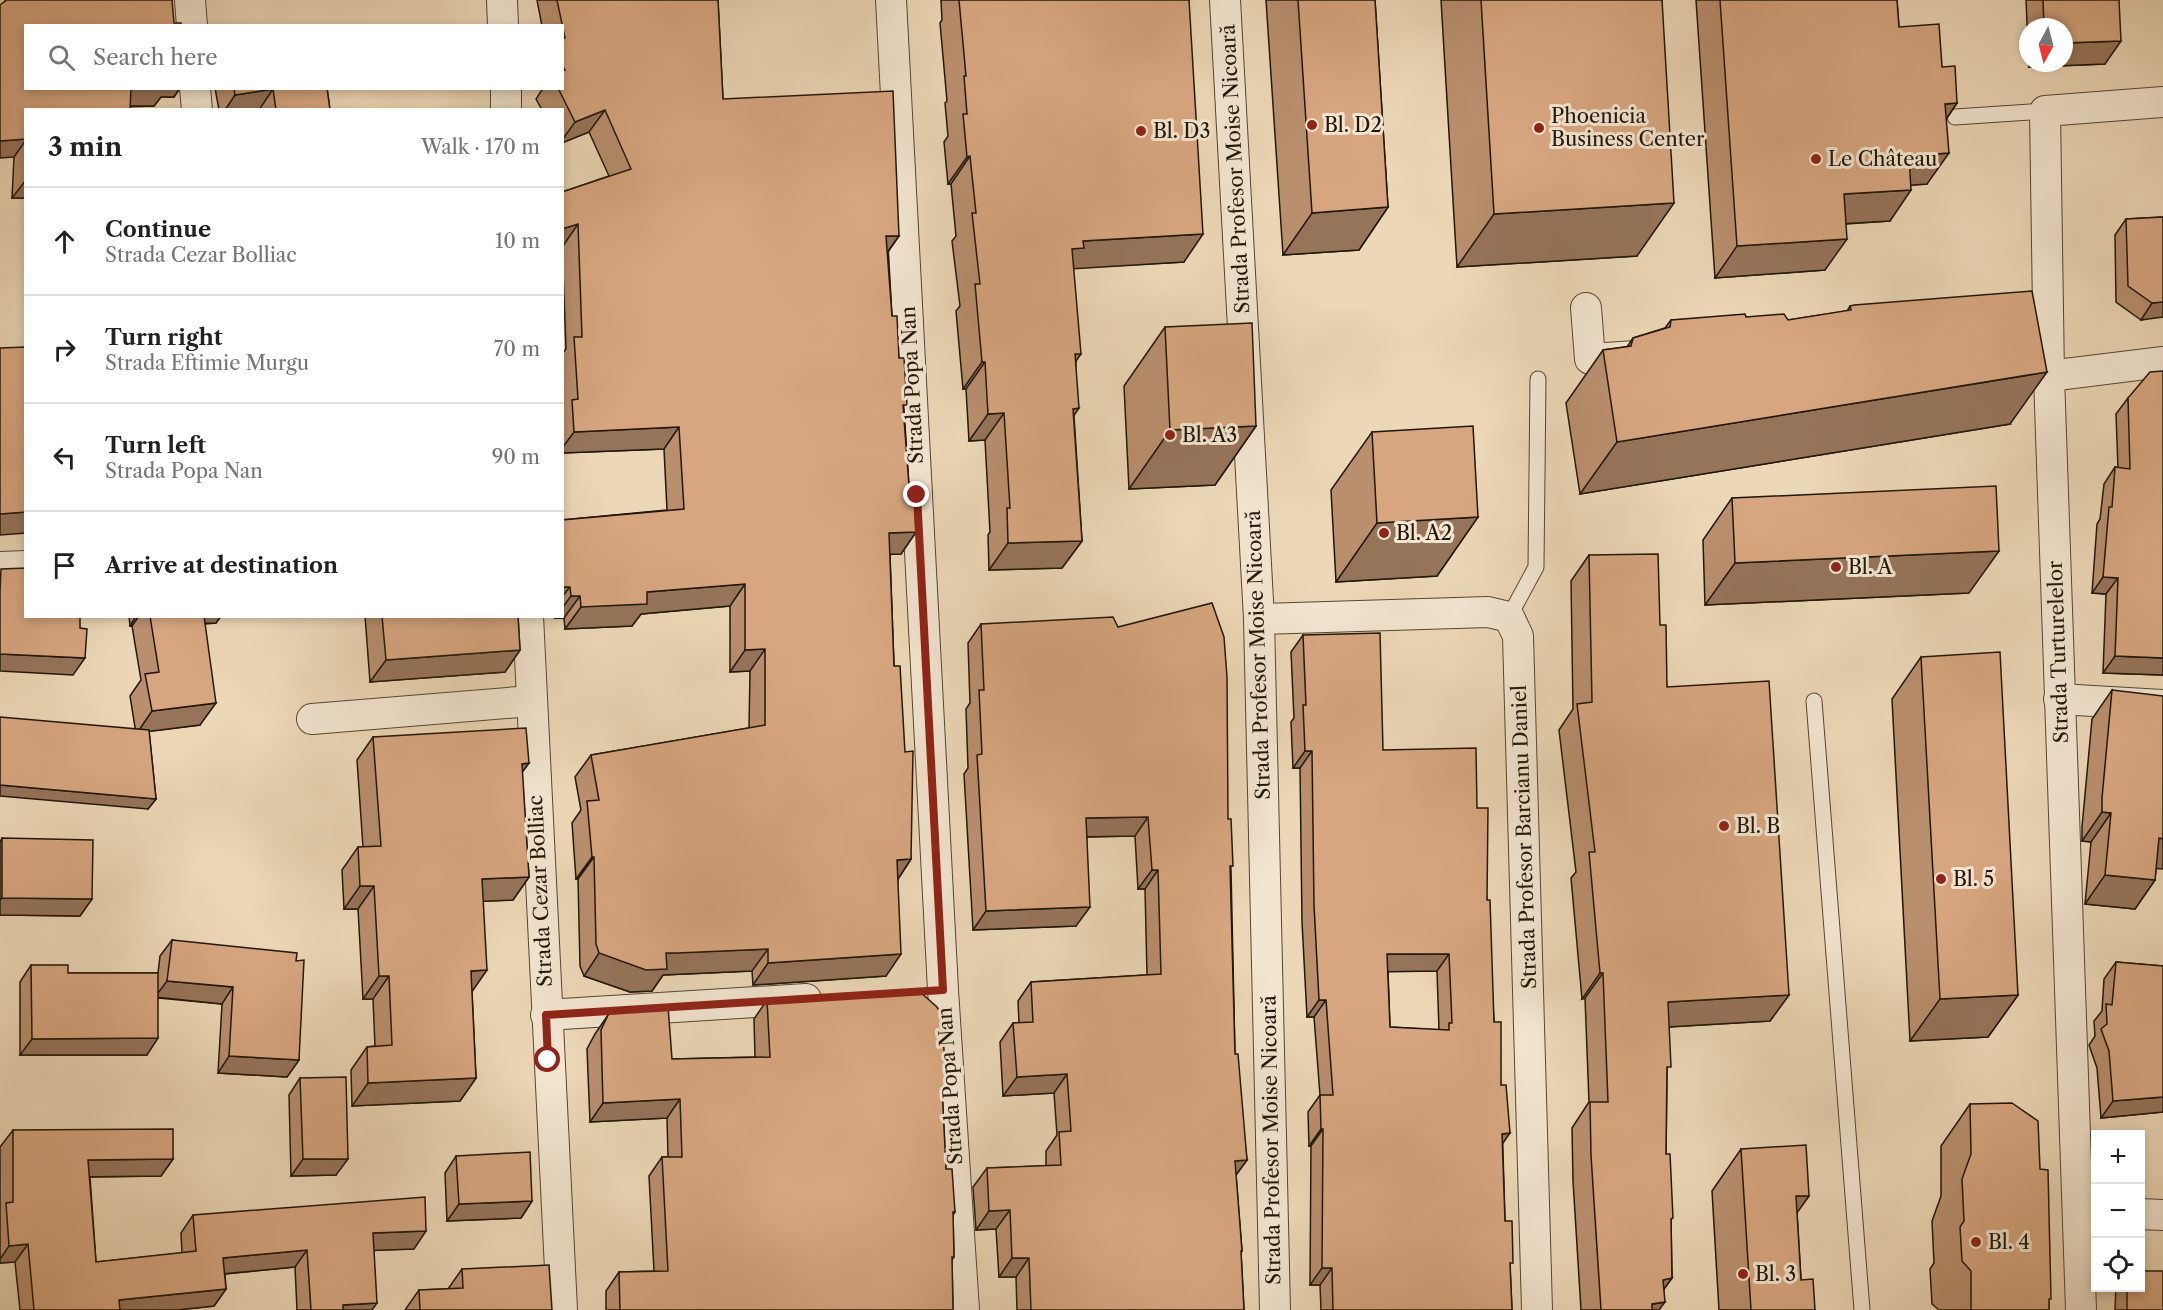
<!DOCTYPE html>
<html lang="en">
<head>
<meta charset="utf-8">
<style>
  body { margin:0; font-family:"Libre Caslon Text",serif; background:#f2f2f2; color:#202124 }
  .controls { position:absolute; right:18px; bottom:18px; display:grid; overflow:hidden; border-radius:0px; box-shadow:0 3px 9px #0003 }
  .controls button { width:54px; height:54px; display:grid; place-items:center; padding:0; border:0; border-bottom:2px solid #e0e0e0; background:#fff; color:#202124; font:30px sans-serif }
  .compass { position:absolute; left:2019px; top:18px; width:54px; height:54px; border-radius:50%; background:#fff; box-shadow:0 3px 9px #0003; rotate:187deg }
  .stop { position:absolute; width:18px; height:18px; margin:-14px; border:4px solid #8f2418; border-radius:50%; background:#fff }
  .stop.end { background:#8f2418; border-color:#fff; box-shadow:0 2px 6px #0008 }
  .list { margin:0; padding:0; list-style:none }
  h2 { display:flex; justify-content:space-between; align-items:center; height:78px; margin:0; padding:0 24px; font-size:26px }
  h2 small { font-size:20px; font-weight:400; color:#757577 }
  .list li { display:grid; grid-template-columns:39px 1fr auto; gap:18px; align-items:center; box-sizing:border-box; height:108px; padding:0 24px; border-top:2px solid #e0e0e0 }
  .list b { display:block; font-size:22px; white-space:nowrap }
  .list p { margin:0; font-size:20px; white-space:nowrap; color:#757577 }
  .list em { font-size:20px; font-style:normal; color:#757577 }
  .icon { flex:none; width:33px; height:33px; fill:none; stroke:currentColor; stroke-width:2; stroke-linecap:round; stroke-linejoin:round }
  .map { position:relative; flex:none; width:2163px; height:1310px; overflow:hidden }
  .search { position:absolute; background:#fff; box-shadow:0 3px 9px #0003; left:24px; top:24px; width:540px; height:66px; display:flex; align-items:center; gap:15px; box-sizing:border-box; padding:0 21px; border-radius:0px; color:#757577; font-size:22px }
  .panel { position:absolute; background:#fff; box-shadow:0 3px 9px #0003; left:24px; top:108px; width:540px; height:510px; border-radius:0px }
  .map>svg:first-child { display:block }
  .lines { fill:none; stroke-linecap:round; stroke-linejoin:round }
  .lane-casing { stroke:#544734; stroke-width:17 }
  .street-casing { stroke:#544734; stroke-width:32 }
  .lane { stroke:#f3e5d0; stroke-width:15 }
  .street { stroke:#f3e5d0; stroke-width:30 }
  .wall { fill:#b98f6e; stroke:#211709; stroke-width:1.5; fill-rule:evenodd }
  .shaded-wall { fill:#96745a; stroke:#211709; stroke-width:1.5 }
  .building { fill:#d7a680; stroke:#211709; stroke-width:1.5; fill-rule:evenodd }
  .route { stroke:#8f2418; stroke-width:8 }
  .poi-dot { fill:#8f2418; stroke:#f3e5d0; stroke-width:2 }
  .labels { text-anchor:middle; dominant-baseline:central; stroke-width:6; stroke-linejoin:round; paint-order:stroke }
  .poi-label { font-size:20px; fill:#211709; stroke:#f3e5d0; text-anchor:start }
  .street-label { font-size:20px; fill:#211709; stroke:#f3e5d0 }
</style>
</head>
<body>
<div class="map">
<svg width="2163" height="1310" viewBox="0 0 2163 1310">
  <rect width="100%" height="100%" fill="#ecd7b6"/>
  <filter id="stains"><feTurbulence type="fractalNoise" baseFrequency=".00333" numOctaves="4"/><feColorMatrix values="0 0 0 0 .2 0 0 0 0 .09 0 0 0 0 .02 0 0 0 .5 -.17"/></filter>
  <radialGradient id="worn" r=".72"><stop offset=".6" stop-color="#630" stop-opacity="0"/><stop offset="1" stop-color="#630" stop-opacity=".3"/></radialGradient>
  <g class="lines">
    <defs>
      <g id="lane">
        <path d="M 1955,117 L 2045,111"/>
        <path d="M 1509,617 L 1536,567 L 1538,379"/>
        <path d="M 1814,701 L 1862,1310"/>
      </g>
      <g id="street">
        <path d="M 190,0 L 192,26"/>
        <path d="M 502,0 L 503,26"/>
        <path d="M 891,0 L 943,990 L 964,1310"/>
        <path d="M 1225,0 L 1259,619 L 1275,1310"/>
        <path d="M 195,88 L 197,110"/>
        <path d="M 506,88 L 506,110"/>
        <path d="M 1586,308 L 1590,359 L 1636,356"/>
        <path d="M 2049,376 L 2163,362"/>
        <path d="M 0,567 L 26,566"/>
        <path d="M 528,616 L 562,1310"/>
        <path d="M 1259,619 L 1488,612 L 1509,617 L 1518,636 L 1537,1310"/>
        <path d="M 2059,699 L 2163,705"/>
        <path d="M 312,719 L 531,701"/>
        <path d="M 546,1015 L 806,999"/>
        <path d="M 2140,1214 L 2163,1215"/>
        <path d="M 2081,1310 L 2049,376 L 2045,111 L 2163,102"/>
      </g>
    </defs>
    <!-- lane casing -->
    <use href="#lane" class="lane-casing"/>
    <!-- street casing -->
    <use href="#street" class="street-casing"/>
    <!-- lane -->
    <use href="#lane" class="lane"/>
    <!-- street -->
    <use href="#street" class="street"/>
  </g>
  <!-- wall -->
  <g class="wall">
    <path d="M 6,0 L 172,0 L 26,88 L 180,88 L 174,97 L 161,97 L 154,106 L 26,110 L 26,198 L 12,198 L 14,157 L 4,2 Z"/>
    <path d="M 537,0 L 718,0 L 723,99 L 899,236 L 888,252 L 892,316 L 899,358 L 904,409 L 909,486 L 916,532 L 901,554 L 890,554 L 894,666 L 911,859 L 898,879 L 886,976 L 753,985 L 752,971 L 663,975 L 652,991 L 630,992 L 584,976 L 580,966 L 578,879 L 576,879 L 572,823 L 581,810 L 575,777 L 591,755 L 749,728 L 750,671 L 730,672 L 730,606 L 641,614 L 632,626 L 565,629 L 564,618 L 555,618 L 555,616 L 562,616 L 562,520 L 667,510 L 664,449 L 562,453 L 562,354 L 566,349 L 562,246 L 562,192 L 609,176 L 589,132 L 562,143 L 562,110 L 542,110 L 536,99 L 543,88 L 562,88 L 562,26 L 542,26 Z"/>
    <path d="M 941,0 L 1189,0 L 1184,262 L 1073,268 L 1076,361 L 1074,416 L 1082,541 L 1062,568 L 989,570 L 988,535 L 990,532 L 985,440 L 969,441 L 966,389 L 963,389 L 956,311 L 960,306 L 952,241 L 956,236 L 951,184 L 948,184 L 944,142 L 948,136 L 945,103 L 947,101 L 940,23 L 942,20 Z"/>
    <path d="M 1266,0 L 1375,0 L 1388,207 L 1359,250 L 1283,255 Z"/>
    <path d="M 1441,0 L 1662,0 L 1637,256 L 1457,267 Z"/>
    <path d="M 1696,0 L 1897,0 L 1899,27 L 1942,67 L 1957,103 L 1947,118 L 1927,184 L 1911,185 L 1890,221 L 1846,224 L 1825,270 L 1715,278 Z"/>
    <path d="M 2026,0 L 2119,0 L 2105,64 L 2029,67 L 2029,63 L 2064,63 L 2064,27 L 2028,27 L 2028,47 Z"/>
    <path d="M 215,88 L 327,88 L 330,110 L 219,110 Z"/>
    <path d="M 2163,217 L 2155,317 L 2141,320 L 2116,302 L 2115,235 L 2126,219 Z"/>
    <path d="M 1850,306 L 2010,424 L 1580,494 L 1566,403 L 1603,350 L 1627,347 L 1633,338 L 1665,328 L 1671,320 L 1746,317 L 1788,320 L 1847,311 Z"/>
    <path d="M 1165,327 L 1256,426 L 1215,485 L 1129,489 L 1124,386 Z"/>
    <path d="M 2128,398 L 2163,675 L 2103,673 L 2106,594 L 2092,593 L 2097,524 L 2100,519 L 2104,484 L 2115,467 L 2118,468 L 2116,414 Z"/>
    <path d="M 1372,432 L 1478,517 L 1437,576 L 1336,582 L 1331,490 Z"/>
    <path d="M 1732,498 L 1969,593 L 1705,605 L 1703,540 Z"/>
    <path d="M 1589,555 L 1660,625 L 1667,687 L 1789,995 L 1770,1021 L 1669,1027 L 1667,1074 L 1666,1154 L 1671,1221 L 1672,1278 L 1664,1289 L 1659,1310 L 1581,1310 L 1573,1181 L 1572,1128 L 1589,1102 L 1585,998 L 1582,999 L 1571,878 L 1576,872 L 1559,730 L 1573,709 L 1571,581 Z"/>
    <path d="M 129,616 L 221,616 L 216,623 L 205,624 L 200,725 L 149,731 L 156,799 L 148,809 L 130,696 L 141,680 L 132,626 L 130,626 Z"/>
    <path d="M 365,616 L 518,616 L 520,650 L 505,672 L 370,682 Z"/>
    <path d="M 981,624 L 1118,627 L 1228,819 L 1231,870 L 1235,1054 L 1247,1160 L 1236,1175 L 1242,1251 L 1241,1253 L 1244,1310 L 1017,1310 L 1016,1277 L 999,1277 L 996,1229 L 976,1230 L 973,1187 L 987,1168 L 1046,1166 L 1046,1151 L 1057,1135 L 1054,1093 L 1003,1096 L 1000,1042 L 1013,1023 L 1019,1023 L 1018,1001 L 1031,982 L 1147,975 L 1145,889 L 1138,889 L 1135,836 L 1087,837 L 1076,926 L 973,930 L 964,774 L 968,768 L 966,709 L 970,703 L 968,643 Z"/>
    <path d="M 1303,635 L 1383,750 L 1477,808 L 1487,900 L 1494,1022 L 1501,1085 L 1505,1221 L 1510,1266 L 1512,1310 L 1321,1310 L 1320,1285 L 1310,1285 L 1311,1146 L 1309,1146 L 1308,1112 L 1320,1095 L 1314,1017 L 1307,1017 L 1302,922 L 1300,768 L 1293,768 L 1291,722 L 1294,718 L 1291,652 ZM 1388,971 L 1437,971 L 1439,1030 L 1390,1027 Z"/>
    <path d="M 1921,657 L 2018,995 L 1988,1037 L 1910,1041 L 1892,699 Z"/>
    <path d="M 2112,690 L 2156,869 L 2155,880 L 2135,909 L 2085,904 L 2091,842 L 2082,841 L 2082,827 L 2092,719 Z"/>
    <path d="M 373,737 L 529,763 L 522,772 L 529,877 L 513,900 L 483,901 L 472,992 L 476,1078 L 460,1101 L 352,1106 L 351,1070 L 367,1047 L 375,1046 L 373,999 L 363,999 L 358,909 L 344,909 L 342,870 L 358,847 L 363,847 L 357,760 Z"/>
    <path d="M 2,838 L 92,899 L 80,916 L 0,915 L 0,842 Z"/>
    <path d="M 172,940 L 296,961 L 299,1060 L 287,1077 L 218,1073 L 222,1004 L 158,998 L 147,1055 L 20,1055 L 20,982 L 31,965 L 68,973 L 158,973 L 160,956 Z"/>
    <path d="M 2116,962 L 2163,966 L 2163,1112 L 2101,1118 L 2097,1068 L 2089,1045 L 2095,1036 L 2094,1021 L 2102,1011 L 2104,979 Z"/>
    <path d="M 767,1000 L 942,1091 L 946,1169 L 955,1212 L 953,1215 L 954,1257 L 952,1260 L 953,1310 L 606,1310 L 606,1291 L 619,1272 L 654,1271 L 649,1176 L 662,1157 L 668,1157 L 667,1118 L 590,1122 L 587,1049 L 595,1034 L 608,1015 L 672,1059 L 755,1057 L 754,1019 Z"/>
    <path d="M 300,1078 L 336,1175 L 291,1176 L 289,1095 Z"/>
    <path d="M 1970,1104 L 2049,1302 L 2049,1310 L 1939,1310 L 1932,1304 L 1930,1269 L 1934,1263 L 1932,1221 L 1941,1196 L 1941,1146 Z"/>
    <path d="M 13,1130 L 173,1159 L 161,1176 L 90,1177 L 96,1262 L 182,1253 L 181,1233 L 193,1215 L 414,1249 L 374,1250 L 372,1310 L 297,1310 L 295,1267 L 225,1274 L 226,1289 L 214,1306 L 177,1310 L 20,1310 L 15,1262 L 0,1263 L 0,1147 Z"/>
    <path d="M 1741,1149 L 1809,1196 L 1797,1212 L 1801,1280 L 1815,1310 L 1719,1310 L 1712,1191 Z"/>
    <path d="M 456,1156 L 532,1201 L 521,1218 L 447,1221 L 445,1173 Z"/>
    <path d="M 462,1269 L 552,1310 L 405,1310 L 419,1290 L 448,1289 Z"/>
    <path d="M 2116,1287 L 2127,1287 L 2163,1310 L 2115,1310 Z"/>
  </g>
  <!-- shaded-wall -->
  <g class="shaded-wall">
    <path d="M 2121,41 L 2105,64 L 2029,67 L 2032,63 L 2064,63 L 2064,43 Z"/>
    <path d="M 130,88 L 180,88 L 174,97 L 161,97 L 154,106 L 118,106 Z"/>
    <path d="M 273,89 L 259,110 L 225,110 L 235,95 Z"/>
    <path d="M 1957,103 L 1936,134 L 1945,104 Z"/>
    <path d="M 605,110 L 589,132 L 562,143 L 562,140 L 575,122 Z"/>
    <path d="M 26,139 L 26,140 L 14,157 L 0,158 L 0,141 Z"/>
    <path d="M 1949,153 L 1927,184 L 1887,187 L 1909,156 Z"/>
    <path d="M 970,156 L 951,184 L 948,184 L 967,157 Z"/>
    <path d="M 26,180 L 26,198 L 12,198 Z"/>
    <path d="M 1911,190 L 1890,221 L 1822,225 L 1844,194 Z"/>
    <path d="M 1674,203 L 1637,256 L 1457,267 L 1494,214 Z"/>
    <path d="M 1388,207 L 1359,250 L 1283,255 L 1312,213 Z"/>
    <path d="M 578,224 L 563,246 L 562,246 L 562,229 Z"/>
    <path d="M 1203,234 L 1184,262 L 1070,269 L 1072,249 L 1083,241 Z"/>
    <path d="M 886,236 L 899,236 L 883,258 Z"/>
    <path d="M 1847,239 L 1825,270 L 1715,278 L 1737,246 Z"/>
    <path d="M 2163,302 L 2163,317 L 2141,320 L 2152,303 Z"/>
    <path d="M 1075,354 L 1081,354 L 1062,381 Z"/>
    <path d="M 982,362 L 985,362 L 966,389 L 963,389 Z"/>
    <path d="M 2047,372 L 2010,424 L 1580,494 L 1617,442 Z"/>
    <path d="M 1079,408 L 1060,436 L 1073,409 Z"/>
    <path d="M 1004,413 L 985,440 L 969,441 L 988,414 Z"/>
    <path d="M 1256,426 L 1215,485 L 1129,489 L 1170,430 Z"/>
    <path d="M 679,427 L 664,449 L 562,453 L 562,448 L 574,432 Z"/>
    <path d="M 26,512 L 26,533 L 0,535 L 0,514 Z"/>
    <path d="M 1478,517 L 1437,576 L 1336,582 L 1377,523 Z"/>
    <path d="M 916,532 L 901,554 L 874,555 L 889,533 Z"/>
    <path d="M 1082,541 L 1062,568 L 989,570 L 1008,543 Z"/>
    <path d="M 1999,551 L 1969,593 L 1705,605 L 1735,563 Z"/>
    <path d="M 2103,577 L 2118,578 L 2106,594 L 2092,593 Z"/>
    <path d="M 745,584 L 730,606 L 641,614 L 632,626 L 565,629 L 581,607 L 647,592 Z"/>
    <path d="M 562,587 L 570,587 L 562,597 Z"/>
    <path d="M 571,596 L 580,596 L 564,618 L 555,618 L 557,616 L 562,616 L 562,608 Z"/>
    <path d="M 136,616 L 139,616 L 132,626 L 130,626 Z"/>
    <path d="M 192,616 L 221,616 L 216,623 L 186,624 Z"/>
    <path d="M 765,649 L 750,671 L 730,672 L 745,650 Z"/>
    <path d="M 520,650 L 505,672 L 370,682 L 386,660 Z"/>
    <path d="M 0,654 L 85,658 L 73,675 L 0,671 Z"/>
    <path d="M 2115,656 L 2163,658 L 2163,675 L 2103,673 Z"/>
    <path d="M 216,703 L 200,725 L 137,733 L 152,711 Z"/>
    <path d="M 1305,751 L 1312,751 L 1300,768 L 1293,768 Z"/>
    <path d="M 529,763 L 512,786 L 522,764 Z"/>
    <path d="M 0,785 L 156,799 L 148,809 L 0,796 Z"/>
    <path d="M 2102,812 L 2111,813 L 2091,842 L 2082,841 Z"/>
    <path d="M 1148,817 L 1135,836 L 1073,837 L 1086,818 Z"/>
    <path d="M 2159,838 L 2163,839 L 2163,869 L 2139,867 Z"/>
    <path d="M 592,857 L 594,857 L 578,879 L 576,879 Z"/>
    <path d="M 911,859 L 896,882 L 897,860 Z"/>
    <path d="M 1152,870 L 1158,870 L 1145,889 L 1138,889 Z"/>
    <path d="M 2105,875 L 2155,880 L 2135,909 L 2085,904 Z"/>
    <path d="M 529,877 L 513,900 L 466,902 L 482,879 Z"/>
    <path d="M 360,886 L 374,886 L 358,909 L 344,909 Z"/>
    <path d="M 2,898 L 92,899 L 80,916 L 0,915 L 0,900 Z"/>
    <path d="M 1090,907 L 1076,926 L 973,930 L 986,911 Z"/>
    <path d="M 768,949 L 752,971 L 663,975 L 652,991 L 630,992 L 584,976 L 599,953 L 666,953 Z"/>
    <path d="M 901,954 L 886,976 L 753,985 L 768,963 Z"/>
    <path d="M 1387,954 L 1449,954 L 1437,971 L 1375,972 Z"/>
    <path d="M 487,970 L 471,993 L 471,971 Z"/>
    <path d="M 1600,973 L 1603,973 L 1585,998 L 1582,999 Z"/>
    <path d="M 379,976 L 389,976 L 373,999 L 363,999 Z"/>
    <path d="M 167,981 L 233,987 L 222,1004 L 155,997 Z"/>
    <path d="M 1789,995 L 1770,1021 L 1650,1028 L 1668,1002 Z"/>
    <path d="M 2018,995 L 1988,1037 L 1910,1041 L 1940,999 Z"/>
    <path d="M 1319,1000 L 1326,1000 L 1314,1017 L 1307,1017 Z"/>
    <path d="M 158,1038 L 147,1055 L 20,1055 L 32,1039 Z"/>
    <path d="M 229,1056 L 299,1060 L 287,1077 L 218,1073 Z"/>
    <path d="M 1067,1074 L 1054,1093 L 1003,1096 L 1017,1077 Z"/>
    <path d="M 476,1078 L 460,1101 L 352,1106 L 368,1083 Z"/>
    <path d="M 2163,1097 L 2163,1112 L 2101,1118 L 2113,1101 Z"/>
    <path d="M 680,1099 L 667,1118 L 590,1122 L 603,1103 Z"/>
    <path d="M 1321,1129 L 1323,1129 L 1311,1146 L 1309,1146 Z"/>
    <path d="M 1510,1133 L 1498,1150 L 1502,1134 Z"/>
    <path d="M 173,1159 L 161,1176 L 76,1177 L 88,1160 Z"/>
    <path d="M 303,1159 L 348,1159 L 336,1175 L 291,1176 Z"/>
    <path d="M 1247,1160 L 1233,1179 L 1235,1161 Z"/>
    <path d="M 1796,1196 L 1809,1196 L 1779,1238 Z"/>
    <path d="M 532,1201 L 521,1218 L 447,1221 L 459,1204 Z"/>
    <path d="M 1010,1210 L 996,1229 L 976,1230 L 989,1211 Z"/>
    <path d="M 426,1231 L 414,1249 L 360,1251 L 373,1233 Z"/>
    <path d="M 28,1244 L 15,1262 L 0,1263 L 0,1259 L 9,1246 Z"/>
    <path d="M 307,1250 L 295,1267 L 211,1275 L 223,1258 Z"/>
    <path d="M 1012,1258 L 1029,1258 L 1016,1277 L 999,1277 Z"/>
    <path d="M 1322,1268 L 1332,1268 L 1320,1285 L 1310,1285 Z"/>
    <path d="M 1672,1278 L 1653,1304 L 1665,1302 L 1659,1310 L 1647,1310 L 1663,1280 Z"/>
    <path d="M 226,1289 L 214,1306 L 177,1310 L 111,1310 L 119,1300 Z"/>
    <path d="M 377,1303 L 372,1310 L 339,1310 L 343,1305 Z"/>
  </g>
  <!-- building -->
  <g class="building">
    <path d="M 7,0 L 172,0 L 174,23 L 181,23 L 181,26 L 26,26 L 26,88 L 131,88 L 130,110 L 26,110 L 26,139 L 0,141 L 0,5 Z"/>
    <path d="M 557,0 L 718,0 L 723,99 L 893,91 L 899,236 L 886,236 L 892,316 L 897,316 L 899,358 L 904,358 L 907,405 L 903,405 L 909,486 L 914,486 L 916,532 L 889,533 L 894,666 L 900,666 L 905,752 L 913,751 L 911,859 L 897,860 L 901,954 L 768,963 L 768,949 L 677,953 L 666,953 L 667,969 L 646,970 L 599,953 L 596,944 L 594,857 L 592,857 L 587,801 L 599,800 L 591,755 L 765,725 L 765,649 L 745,650 L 745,584 L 647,592 L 647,604 L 581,607 L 580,596 L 571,596 L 570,587 L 562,587 L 562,520 L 684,509 L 679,427 L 574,432 L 572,400 L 578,399 L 574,337 L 582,337 L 578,224 L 562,229 L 562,192 L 631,169 L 605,110 L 575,122 L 558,88 L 562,88 L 562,71 L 565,70 L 562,65 L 562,39 L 565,38 Z"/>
    <path d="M 959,0 L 1189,0 L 1203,234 L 1083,241 L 1084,248 L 1072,249 L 1081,354 L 1075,354 L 1079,408 L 1073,409 L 1082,541 L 1008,543 L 1007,508 L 1010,508 L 1004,413 L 988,414 L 985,362 L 982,362 L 975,284 L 980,284 L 972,213 L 976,213 L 970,156 L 967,157 L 963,114 L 967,114 L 964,76 L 966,76 Z"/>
    <path d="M 1298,0 L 1375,0 L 1388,207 L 1312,213 Z"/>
    <path d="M 1481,0 L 1662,0 L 1674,203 L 1494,214 Z"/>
    <path d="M 1720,0 L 1897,0 L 1899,27 L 1939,24 L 1942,67 L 1955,66 L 1957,103 L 1945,104 L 1949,153 L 1909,156 L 1911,190 L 1844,194 L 1847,239 L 1737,246 Z"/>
    <path d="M 2043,0 L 2119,0 L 2121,41 L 2064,43 L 2064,27 L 2044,27 Z"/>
    <path d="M 234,88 L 327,88 L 330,110 L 276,110 L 273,89 L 235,95 Z"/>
    <path d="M 2163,217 L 2163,302 L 2152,303 L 2128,286 L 2126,219 Z"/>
    <path d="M 2032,291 L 2047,372 L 1617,442 L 1603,350 L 1631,346 L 1633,338 L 1670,327 L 1671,320 L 1745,314 L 1746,317 L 1784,314 L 1788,320 L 1851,310 L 1850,306 L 1854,305 Z"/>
    <path d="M 1252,323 L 1256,426 L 1170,430 L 1165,327 Z"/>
    <path d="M 26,347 L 26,512 L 0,514 L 0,348 Z"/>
    <path d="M 2163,371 L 2163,658 L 2115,656 L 2118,578 L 2103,577 L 2109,507 L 2112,507 L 2115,467 L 2130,469 L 2128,398 L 2150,372 Z"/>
    <path d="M 1473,426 L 1478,517 L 1377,523 L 1372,432 Z"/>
    <path d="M 1996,486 L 1999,551 L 1735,563 L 1732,498 Z"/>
    <path d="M 1658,554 L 1660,625 L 1666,625 L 1667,687 L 1769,681 L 1789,995 L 1668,1002 L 1671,1067 L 1667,1067 L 1666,1154 L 1670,1154 L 1673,1218 L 1671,1219 L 1672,1278 L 1663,1280 L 1665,1302 L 1652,1304 L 1652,1310 L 1601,1310 L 1591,1155 L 1590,1102 L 1608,1102 L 1603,973 L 1600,973 L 1589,852 L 1595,852 L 1577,704 L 1592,702 L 1589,555 Z"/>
    <path d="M 26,568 L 26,616 L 80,616 L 80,628 L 87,629 L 85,658 L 0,654 L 0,592 L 1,569 Z"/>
    <path d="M 1212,603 L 1224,637 L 1227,677 L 1228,819 L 1231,819 L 1233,866 L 1230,866 L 1235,1054 L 1238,1054 L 1247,1160 L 1235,1161 L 1242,1251 L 1241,1251 L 1244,1310 L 1031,1310 L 1029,1258 L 1012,1258 L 1010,1210 L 989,1211 L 987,1168 L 1061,1165 L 1059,1132 L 1071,1131 L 1067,1074 L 1017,1077 L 1013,1023 L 1033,1022 L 1031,982 L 1161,974 L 1158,870 L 1152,870 L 1148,817 L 1086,818 L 1090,907 L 986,911 L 977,755 L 982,754 L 979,690 L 984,690 L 981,624 L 1113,617 L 1118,627 Z"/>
    <path d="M 150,616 L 204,616 L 216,703 L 152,711 L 145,674 L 159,672 Z"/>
    <path d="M 382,616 L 518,616 L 520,650 L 386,660 Z"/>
    <path d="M 1380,633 L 1383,750 L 1476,748 L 1477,808 L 1488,808 L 1487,900 L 1490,900 L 1494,1022 L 1501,1022 L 1501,1085 L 1506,1085 L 1510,1133 L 1502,1134 L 1505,1221 L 1512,1221 L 1513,1263 L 1510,1263 L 1512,1310 L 1333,1310 L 1332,1268 L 1322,1268 L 1323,1129 L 1321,1129 L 1320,1095 L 1333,1095 L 1326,1000 L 1319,1000 L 1314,905 L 1312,751 L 1305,751 L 1303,705 L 1306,705 L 1303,635 ZM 1387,954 L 1449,954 L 1452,1023 L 1449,1023 L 1449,1030 L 1390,1027 Z"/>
    <path d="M 2000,652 L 2018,995 L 1940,999 L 1921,657 Z"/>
    <path d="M 2112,690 L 2163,696 L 2163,839 L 2159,838 L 2155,880 L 2105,875 L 2111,813 L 2102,812 L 2102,798 Z"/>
    <path d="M 0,717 L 149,730 L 156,799 L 0,785 Z"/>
    <path d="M 526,728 L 529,763 L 522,764 L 529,877 L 482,879 L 487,970 L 471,971 L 476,1078 L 368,1083 L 367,1047 L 392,1045 L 389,976 L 379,976 L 374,886 L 360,886 L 358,847 L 381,846 L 373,737 Z"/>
    <path d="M 2,838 L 93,840 L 92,899 L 2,898 Z"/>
    <path d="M 172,940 L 297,953 L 296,961 L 304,960 L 299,1060 L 229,1056 L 233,987 L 167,981 Z"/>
    <path d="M 2116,962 L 2163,966 L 2163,1097 L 2113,1101 L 2109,1051 L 2101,1029 L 2107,1024 L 2106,1004 L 2112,1005 Z"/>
    <path d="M 31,965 L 68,965 L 68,973 L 158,973 L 158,1038 L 32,1039 Z"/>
    <path d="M 919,991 L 937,1007 L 942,1015 L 946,1086 L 942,1086 L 946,1169 L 952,1169 L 955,1212 L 953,1212 L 954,1257 L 952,1257 L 953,1310 L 620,1310 L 619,1272 L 668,1271 L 662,1157 L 682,1157 L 680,1099 L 603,1103 L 601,1030 L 608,1015 L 616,1010 L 668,1006 L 672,1059 L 770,1057 L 767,1000 Z"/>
    <path d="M 346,1077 L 348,1159 L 303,1159 L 300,1078 Z"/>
    <path d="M 2012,1103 L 2038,1121 L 2040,1169 L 2048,1170 L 2051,1299 L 2049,1299 L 2049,1310 L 1971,1310 L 1971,1271 L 1962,1261 L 1960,1227 L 1964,1221 L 1962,1179 L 1971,1154 L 1970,1104 Z"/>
    <path d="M 173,1129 L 173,1159 L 88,1160 L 96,1262 L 196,1251 L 193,1215 L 425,1197 L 426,1231 L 373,1233 L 377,1303 L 343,1305 L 343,1310 L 311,1310 L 307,1250 L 223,1258 L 226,1289 L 119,1300 L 120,1310 L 34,1310 L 28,1244 L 9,1246 L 6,1203 L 13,1202 L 13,1130 Z"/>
    <path d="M 1806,1145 L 1809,1196 L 1796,1196 L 1801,1280 L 1813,1279 L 1815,1310 L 1751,1310 L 1741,1149 Z"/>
    <path d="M 530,1152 L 532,1201 L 459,1204 L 456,1156 Z"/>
    <path d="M 549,1265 L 552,1310 L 420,1310 L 419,1290 L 463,1288 L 462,1269 Z"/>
    <path d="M 2140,1271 L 2163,1271 L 2163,1310 L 2127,1310 L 2127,1287 L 2140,1287 Z"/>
  </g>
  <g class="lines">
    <!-- route -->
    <path class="route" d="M 548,1060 L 546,1015 L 943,990 L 917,495"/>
  </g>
  <!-- markers -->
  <g class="poi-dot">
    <circle cx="1312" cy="125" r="6"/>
    <circle cx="1539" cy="128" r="6"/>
    <circle cx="1141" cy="131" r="6"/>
    <circle cx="1816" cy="159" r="6"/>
    <circle cx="1170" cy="435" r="6"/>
    <circle cx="1384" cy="533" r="6"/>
    <circle cx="1836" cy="567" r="6"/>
    <circle cx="1724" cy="826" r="6"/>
    <circle cx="1941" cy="879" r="6"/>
    <circle cx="1976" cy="1242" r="6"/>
    <circle cx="1743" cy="1274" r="6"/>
  </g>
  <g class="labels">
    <!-- poi labels -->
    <g class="poi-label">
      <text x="1551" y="116">Phoenicia<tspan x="1551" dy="23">Business Center</tspan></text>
      <text x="1324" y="125">Bl. D2</text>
      <text x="1153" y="131">Bl. D3</text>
      <text x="1828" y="159">Le Château</text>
      <text x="1182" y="435">Bl. A3</text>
      <text x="1396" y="533">Bl. A2</text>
      <text x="1848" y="567">Bl. A</text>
      <text x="1736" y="826">Bl. B</text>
      <text x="1953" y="879">Bl. 5</text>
      <text x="1988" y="1242">Bl. 4</text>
      <text x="1755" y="1274">Bl. 3</text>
    </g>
    <!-- street labels -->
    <g class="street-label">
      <text transform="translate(1235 169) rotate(-93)">Strada Profesor Moise Nicoară</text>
      <text transform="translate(912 385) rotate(-93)">Strada Popa Nan</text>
      <text transform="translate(2058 652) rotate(-92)">Strada Turturelelor</text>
      <text transform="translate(1258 655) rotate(-92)">Strada Profesor Moise Nicoară</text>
      <text transform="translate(1524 837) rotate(-92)">Strada Profesor Barcianu Daniel</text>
      <text transform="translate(540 891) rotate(-93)">Strada Cezar Bolliac</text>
      <text transform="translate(950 1086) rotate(-94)">Strada Popa Nan</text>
      <text transform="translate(1271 1140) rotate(-91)">Strada Profesor Moise Nicoară</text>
    </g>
  </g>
  <rect width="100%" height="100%" filter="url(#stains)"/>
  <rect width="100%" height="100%" fill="url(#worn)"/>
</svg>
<div class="controls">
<button>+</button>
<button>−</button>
<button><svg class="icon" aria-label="locate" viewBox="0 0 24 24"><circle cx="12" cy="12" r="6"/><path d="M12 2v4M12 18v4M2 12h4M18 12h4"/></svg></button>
</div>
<svg class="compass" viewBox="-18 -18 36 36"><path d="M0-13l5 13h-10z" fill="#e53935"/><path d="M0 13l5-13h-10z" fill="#757577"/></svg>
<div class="stop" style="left:548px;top:1060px"></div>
<div class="stop end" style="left:917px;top:495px"></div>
<div class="search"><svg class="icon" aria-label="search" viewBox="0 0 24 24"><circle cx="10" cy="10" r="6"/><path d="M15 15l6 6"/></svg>Search here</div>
<section class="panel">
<h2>3 min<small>Walk · 170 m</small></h2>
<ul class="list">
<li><svg class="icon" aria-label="ahead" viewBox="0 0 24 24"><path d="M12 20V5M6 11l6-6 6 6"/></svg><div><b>Continue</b><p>Strada Cezar Bolliac</p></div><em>10 m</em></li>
<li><svg class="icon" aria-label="right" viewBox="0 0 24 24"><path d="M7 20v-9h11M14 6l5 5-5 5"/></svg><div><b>Turn right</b><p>Strada Eftimie Murgu</p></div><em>70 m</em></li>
<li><svg class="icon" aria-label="left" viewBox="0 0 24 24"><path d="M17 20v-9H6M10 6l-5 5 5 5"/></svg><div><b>Turn left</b><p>Strada Popa Nan</p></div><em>90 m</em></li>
<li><svg class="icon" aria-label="arrive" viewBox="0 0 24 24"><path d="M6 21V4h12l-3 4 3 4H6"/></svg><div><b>Arrive at destination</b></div></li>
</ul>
</section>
</div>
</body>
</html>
